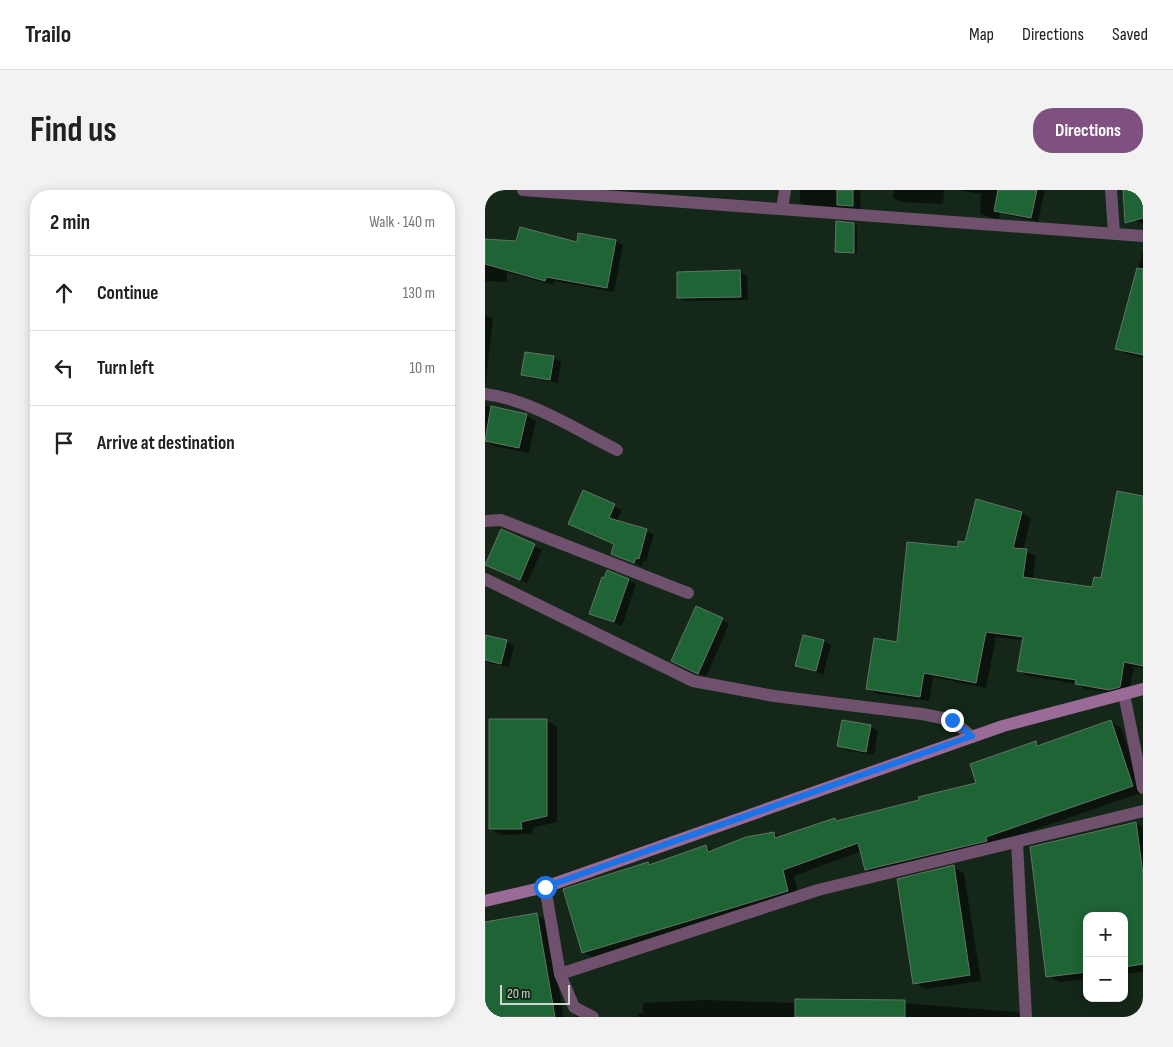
<!DOCTYPE html>
<html lang="en">
<head>
<meta charset="utf-8">
<style>
  body { margin:0; font-family:"Sofia Sans Condensed",sans-serif; background:#f2f2f2; color:#202124 }
  .controls { position:absolute; right:15px; bottom:15px; display:grid; overflow:hidden; border-radius:10px; box-shadow:0 2px 12px #0003 }
  .controls button { width:45px; height:45px; display:grid; place-items:center; padding:0; border:0; border-bottom:1px solid #e0e0e0; background:#fff; color:#202124; font:25px sans-serif }
  .scale { position:absolute; left:15px; bottom:12px; width:70px; box-sizing:border-box; padding-left:5px; border:2px solid #ccd8ce; border-top:0; font-size:14px; line-height:18px; white-space:nowrap; color:#ccd8ce; -webkit-text-stroke:4px #142718; paint-order:stroke }
  .stop { position:absolute; width:15px; height:15px; margin:-11px; border:4px solid #1a73e8; border-radius:50%; background:#fff }
  .stop.end { background:#1a73e8; border-color:#fff; box-shadow:0 1px 5px #0008 }
  .list { margin:0; padding:0; list-style:none }
  h2 { display:flex; justify-content:space-between; align-items:center; height:65px; margin:0; padding:0 20px; font-size:21px }
  h2 small { font-size:16px; font-weight:400; color:#757577 }
  .list li { display:grid; grid-template-columns:32px 1fr auto; gap:15px; align-items:center; box-sizing:border-box; height:75px; padding:0 20px; border-top:1px solid #e0e0e0 }
  .list b { display:block; font-size:19px; white-space:nowrap }
  .list em { font-size:16px; font-style:normal; color:#757577 }
  .icon { flex:none; width:28px; height:28px; fill:none; stroke:currentColor; stroke-width:2; stroke-linecap:round; stroke-linejoin:round }
  .map { position:relative; flex:none; width:658px; height:827px; overflow:hidden; border-radius:20px }
  header { display:flex; align-items:center; gap:30px; box-sizing:border-box; height:70px; padding:0 25px; background:#fff; border-bottom:1px solid #e0e0e0 }
  header strong { font-size:24px }
  nav { display:flex; gap:28px; margin-inline-start:auto; font-size:18px }
  .intro { display:flex; align-items:center; justify-content:space-between; box-sizing:border-box; height:120px; padding:0 30px }
  h1 { margin:0; font-size:35px }
  .button { padding:12px 22px; border-radius:20px; background:#7f5080; color:#fff; font-size:18px; font-weight:700 }
  main { display:flex; gap:30px; padding:0 30px }
  aside { flex:1; background:#fff; border-radius:20px; box-shadow:0 2px 12px #0003 }
  .map>svg:first-child { display:block }
  .shadow { fill:#0007 }
  .building { fill:#1f6435; stroke:#607664 }
  .lines { fill:none; stroke-linecap:round; stroke-linejoin:round }
  .lane { stroke:#6f516d; stroke-width:12 }
  .street { stroke:#6f516d; stroke-width:12 }
  .secondary { stroke:#9b6b98; stroke-width:12 }
  .route { stroke:#1a73e8; stroke-width:6 }
</style>
</head>
<body>
<header>
<strong>Trailo</strong>
<nav><a>Map</a><a>Directions</a><a>Saved</a></nav>
</header>
<div class="intro"><h1>Find us</h1><a class="button">Directions</a></div>
<main>
<aside>
<h2>2 min<small>Walk · 140 m</small></h2>
<ul class="list">
<li><svg class="icon" aria-label="ahead" viewBox="0 0 24 24"><path d="M12 20V5M6 11l6-6 6 6"/></svg><div><b>Continue</b></div><em>130 m</em></li>
<li><svg class="icon" aria-label="left" viewBox="0 0 24 24"><path d="M17 20v-9H6M10 6l-5 5 5 5"/></svg><div><b>Turn left</b></div><em>10 m</em></li>
<li><svg class="icon" aria-label="arrive" viewBox="0 0 24 24"><path d="M6 21V4h12l-3 4 3 4H6"/></svg><div><b>Arrive at destination</b></div></li>
</ul>
</aside>
<div class="map">
<svg width="658" height="827" viewBox="0 0 658 827">
  <rect width="100%" height="100%" fill="#142718"/>
  <!-- shadow -->
  <g class="shadow">
    <path d="M 315,0 L 375,0 L 376,20 L 323,16 L 315,12 Z"/>
    <path d="M 409,0 L 459,0 L 458,14 L 416,12 L 408,8 Z"/>
    <path d="M 473,0 L 560,0 L 553,32 L 515,23 L 514,29 L 503,27 L 495,23 L 496,4 Z"/>
    <path d="M 639,0 L 658,0 L 658,34 L 641,26 Z"/>
    <path d="M 368,34 L 372,36 L 372,64 L 355,63 L 351,61 Z"/>
    <path d="M 0,50 L 93,54 L 130,51 L 138,55 L 129,102 L 69,91 L 68,95 L 22,82 L 22,92 L 0,91 Z"/>
    <path d="M 658,60 L 658,168 L 642,164 L 632,158 Z"/>
    <path d="M 255,82 L 262,86 L 263,110 L 200,111 L 193,107 Z"/>
    <path d="M 0,125 L 8,129 L 0,198 Z"/>
    <path d="M 69,168 L 76,172 L 73,193 L 45,188 L 37,184 Z"/>
    <path d="M 0,216 L 41,225 L 51,231 L 44,263 L 9,256 L 0,251 Z"/>
    <path d="M 99,302 L 137,320 L 131,332 L 169,344 L 161,372 L 158,371 L 157,376 L 128,364 L 130,354 Z"/>
    <path d="M 658,307 L 658,478 L 649,477 L 644,502 L 634,504 L 601,499 L 592,494 L 543,486 L 534,480 L 538,450 L 511,447 L 501,498 L 448,487 L 444,511 L 392,504 L 383,498 L 474,359 L 480,353 L 492,311 L 537,323 L 546,328 L 538,360 L 551,366 L 548,390 L 608,399 L 617,390 Z"/>
    <path d="M 17,341 L 57,360 L 42,393 L 9,379 Z"/>
    <path d="M 143,390 L 151,394 L 137,436 L 106,424 Z"/>
    <path d="M 237,430 L 244,434 L 221,487 L 195,475 Z"/>
    <path d="M 0,447 L 21,451 L 29,456 L 24,477 L 0,472 Z"/>
    <path d="M 338,451 L 346,455 L 338,485 L 312,475 Z"/>
    <path d="M 61,530 L 72,537 L 72,632 L 47,638 L 48,644 L 16,645 L 5,638 Z"/>
    <path d="M 358,531 L 386,537 L 393,541 L 389,565 L 361,560 L 354,555 Z"/>
    <path d="M 625,531 L 636,538 L 658,602 L 511,653 L 392,686 L 381,679 L 377,661 L 309,686 L 314,707 L 109,768 L 98,762 L 163,673 L 168,675 L 221,657 L 229,661 L 289,643 L 296,648 L 350,629 L 354,632 L 435,611 L 493,593 L 550,552 L 557,556 Z"/>
    <path d="M 650,633 L 658,637 L 658,782 L 639,784 L 639,726 L 602,726 L 602,789 L 574,792 L 563,786 Z"/>
    <path d="M 468,677 L 479,683 L 496,791 L 441,799 L 430,793 Z"/>
    <path d="M 52,725 L 62,731 L 79,827 L 0,827 L 0,743 Z"/>
    <path d="M 220,810 L 311,813 L 392,811 L 532,822 L 542,827 L 154,827 L 153,824 L 158,823 L 158,813 Z"/>
  </g>
  <!-- building -->
  <g class="building">
    <path d="M 352,0 L 368,0 L 368,16 L 352,15 Z"/>
    <path d="M 513,0 L 552,0 L 546,28 L 509,21 Z"/>
    <path d="M 638,0 L 658,0 L 658,28 L 640,33 Z"/>
    <path d="M 351,31 L 369,33 L 369,63 L 350,62 Z"/>
    <path d="M 35,37 L 92,52 L 93,43 L 131,50 L 122,98 L 61,87 L 60,91 L 0,74 L 0,49 L 31,51 Z"/>
    <path d="M 652,78 L 658,79 L 658,165 L 630,159 Z"/>
    <path d="M 255,80 L 256,107 L 192,108 L 192,82 Z"/>
    <path d="M 40,162 L 69,166 L 65,190 L 36,185 Z"/>
    <path d="M 6,216 L 42,224 L 34,258 L 0,251 Z"/>
    <path d="M 98,300 L 130,314 L 124,328 L 162,339 L 154,369 L 151,368 L 149,373 L 126,364 L 129,354 L 83,334 Z"/>
    <path d="M 632,301 L 658,306 L 658,476 L 639,472 L 635,497 L 624,500 L 590,494 L 591,490 L 532,481 L 538,447 L 501,442 L 491,493 L 439,483 L 435,507 L 381,499 L 389,448 L 412,452 L 422,352 L 473,357 L 473,351 L 480,352 L 491,309 L 537,322 L 528,358 L 542,359 L 538,387 L 607,397 L 609,387 L 616,388 Z"/>
    <path d="M 16,339 L 50,354 L 35,390 L 0,375 Z"/>
    <path d="M 122,380 L 144,389 L 129,432 L 104,424 L 117,387 L 119,388 Z"/>
    <path d="M 211,416 L 238,428 L 213,484 L 186,471 Z"/>
    <path d="M 0,445 L 22,450 L 16,474 L 0,470 Z"/>
    <path d="M 318,445 L 339,450 L 331,481 L 310,476 Z"/>
    <path d="M 4,529 L 62,529 L 62,626 L 36,632 L 37,639 L 4,639 Z"/>
    <path d="M 357,530 L 386,535 L 381,562 L 352,556 Z"/>
    <path d="M 626,530 L 648,596 L 501,647 L 502,651 L 380,680 L 373,653 L 298,680 L 303,701 L 97,763 L 78,699 L 163,672 L 164,675 L 221,655 L 223,662 L 261,647 L 289,642 L 290,648 L 350,628 L 351,631 L 434,610 L 433,607 L 491,593 L 485,574 L 551,551 L 552,556 Z"/>
    <path d="M 651,632 L 658,684 L 658,774 L 639,777 L 639,726 L 602,726 L 602,782 L 561,787 L 545,657 Z"/>
    <path d="M 469,675 L 485,785 L 428,794 L 412,689 Z"/>
    <path d="M 52,723 L 70,827 L 0,827 L 0,732 Z"/>
    <path d="M 310,809 L 420,810 L 420,827 L 310,827 Z"/>
  </g>
  <g class="lines">
    <!-- lane -->
    <g class="lane">
      <path d="M 0,204 C 44,209 92,240 132,260"/>
      <path d="M 0,331 L 16,330 L 203,403"/>
      <path d="M 0,389 L 208,491 L 289,506 L 437,524 L 467,530 L 487,547"/>
    </g>
    <!-- street -->
    <g class="street">
      <path d="M 38,0 L 658,46"/>
      <path d="M 626,0 L 629,43"/>
      <path d="M 297,19 L 300,0"/>
      <path d="M 639,504 L 658,598"/>
      <path d="M 532,652 L 541,827"/>
      <path d="M 60,697 L 75,784 L 333,700 L 658,621"/>
      <path d="M 75,784 L 89,817 L 108,827"/>
    </g>
    <!-- secondary -->
    <path class="secondary" d="M 0,711 L 60,697 L 518,536 L 658,499"/>
  </g>
  <g class="lines">
    <!-- route -->
    <path class="route" d="M 60,697 L 487,546 L 467,530"/>
  </g>
</svg>
<div class="controls">
<button>+</button>
<button>−</button>
</div>
<div class="scale">20 m</div>
<div class="stop" style="left:60px;top:697px"></div>
<div class="stop end" style="left:467px;top:530px"></div>
</div>
</main>
</body>
</html>
